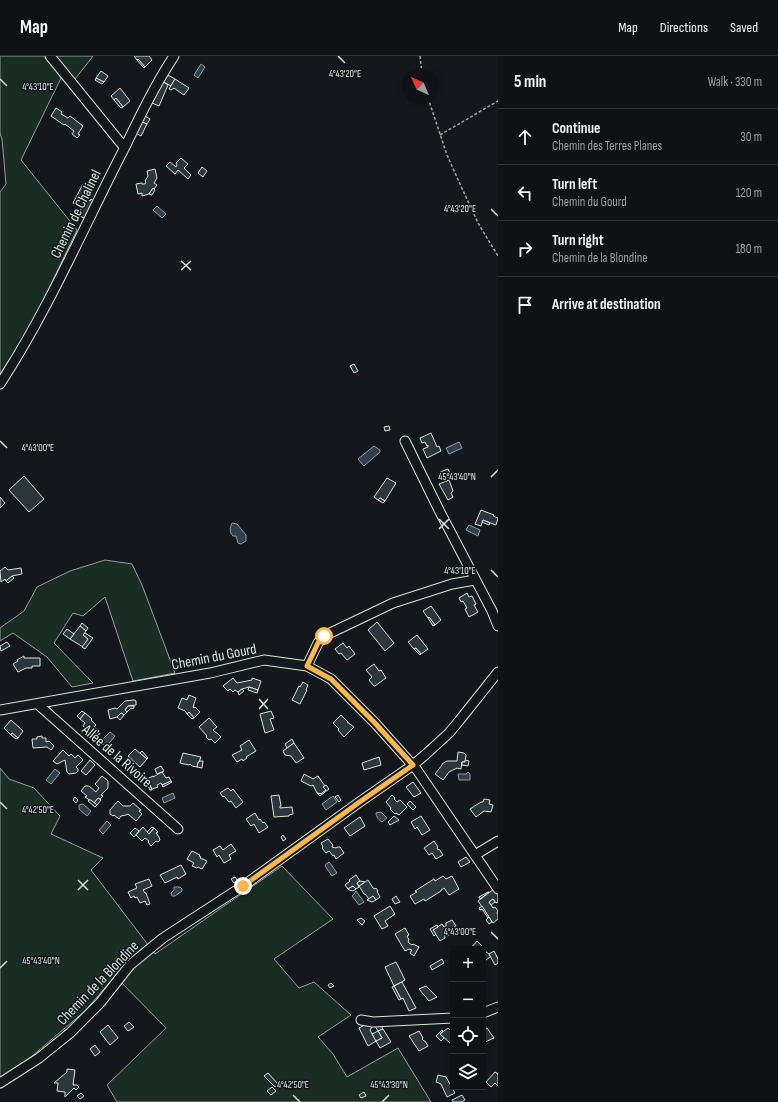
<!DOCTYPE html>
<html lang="en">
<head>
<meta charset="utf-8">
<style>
  body { margin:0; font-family:"Sofia Sans Condensed",sans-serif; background:#1d2022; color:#f1f3f6 }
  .controls { position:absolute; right:12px; bottom:12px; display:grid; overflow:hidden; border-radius:0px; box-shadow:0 2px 6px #0003 }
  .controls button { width:36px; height:36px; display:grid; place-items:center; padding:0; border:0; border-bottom:1px solid #2f3234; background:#0f1215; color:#f1f3f6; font:20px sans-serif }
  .compass { position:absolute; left:402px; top:12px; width:36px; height:36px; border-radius:50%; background:#0f1215; box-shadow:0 2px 6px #0003; rotate:315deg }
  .stop { position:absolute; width:12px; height:12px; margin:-9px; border:3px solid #ffb74d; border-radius:50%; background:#fff }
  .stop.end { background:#ffb74d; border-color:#fff; box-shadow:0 1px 4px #0008 }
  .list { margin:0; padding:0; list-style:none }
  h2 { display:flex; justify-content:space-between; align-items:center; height:52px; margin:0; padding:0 16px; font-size:17px }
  h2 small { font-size:13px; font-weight:400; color:#9b9ea0 }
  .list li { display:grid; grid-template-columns:26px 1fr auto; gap:12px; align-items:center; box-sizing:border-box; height:56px; padding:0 16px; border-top:1px solid #2f3234 }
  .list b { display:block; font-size:15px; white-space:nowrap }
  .list p { margin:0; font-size:13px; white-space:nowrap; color:#9b9ea0 }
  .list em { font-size:13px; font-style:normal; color:#9b9ea0 }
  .icon { flex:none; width:22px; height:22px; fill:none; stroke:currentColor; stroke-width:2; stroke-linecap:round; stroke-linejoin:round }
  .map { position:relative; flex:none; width:498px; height:1046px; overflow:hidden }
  header { display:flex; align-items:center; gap:24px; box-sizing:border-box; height:56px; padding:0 20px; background:#0f1215; border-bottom:1px solid #2f3234 }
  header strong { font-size:19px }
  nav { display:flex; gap:22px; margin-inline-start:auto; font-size:14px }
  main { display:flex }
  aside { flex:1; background:#0f1215 }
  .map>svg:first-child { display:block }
  .green { fill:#1a2d24; stroke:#939e99 }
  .water { fill:#2f3f4d; stroke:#939e99 }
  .building { fill:#2c363c; stroke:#d8e6dc }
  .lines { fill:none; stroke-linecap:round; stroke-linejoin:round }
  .minor-casing { stroke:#d8e6dc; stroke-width:11 }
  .path { stroke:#9da8a2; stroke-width:1.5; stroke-dasharray:3 2; stroke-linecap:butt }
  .minor { stroke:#14181c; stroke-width:9 }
  .route { stroke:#ffb74d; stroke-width:5 }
  .ticks { fill:none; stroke:#d8e6dc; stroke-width:1.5 }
  .labels { text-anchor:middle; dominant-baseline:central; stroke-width:3; stroke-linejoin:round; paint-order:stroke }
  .street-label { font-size:15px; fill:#d8e6dc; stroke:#14181c }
  .ticks-label { font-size:10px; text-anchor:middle; fill:#d8e6dc; stroke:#14181c; stroke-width:3; stroke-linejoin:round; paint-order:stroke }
</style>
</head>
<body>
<header>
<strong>Map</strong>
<nav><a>Map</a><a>Directions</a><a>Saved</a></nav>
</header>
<main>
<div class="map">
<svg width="498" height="1046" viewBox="0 0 498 1046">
  <rect width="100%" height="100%" fill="#14181c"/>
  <!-- green -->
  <g class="green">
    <path d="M 0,0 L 93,0 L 72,27 L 63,18 L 21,104 L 77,174 L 32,268 L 0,318 L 0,136 L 6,128 L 2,83 L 0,77 Z"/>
    <path d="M 105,504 L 132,508 L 142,529 L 175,617 L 133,625 L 105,541 L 83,560 L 73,557 L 54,587 L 93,627 L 72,631 L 47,601 L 13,577 L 0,585 L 0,572 L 24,555 L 37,531 L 70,515 Z"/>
    <path d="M 0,712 L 9,723 L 34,732 L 60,760 L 51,778 L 103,802 L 91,814 L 155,898 L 282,810 L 333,863 L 274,903 L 299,932 L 314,926 L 351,959 L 318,981 L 333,998 L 347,1021 L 398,992 L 431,1046 L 117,1046 L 107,1029 L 166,972 L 115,920 L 85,955 L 18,1012 L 0,1022 Z"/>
  </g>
  <!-- water -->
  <g class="water">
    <path d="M 201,8 L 205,11 L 198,22 L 194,19 Z"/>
    <path d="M 157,150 L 166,158 L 162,162 L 153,154 Z"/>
    <path d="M 459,386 L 462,392 L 449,398 L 446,392 Z"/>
    <path d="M 374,390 L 380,394 L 380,396 L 364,410 L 358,403 Z"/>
    <path d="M 232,467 L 237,468 L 246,479 L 246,485 L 241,488 L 238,487 L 236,480 L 233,480 C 229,476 230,472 232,467 Z"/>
    <path d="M 469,469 L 480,474 L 478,480 L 466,474 Z"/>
    <path d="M 110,676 L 115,680 L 106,691 L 100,686 Z"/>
    <path d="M 55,713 L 60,717 L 51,728 L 46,724 Z"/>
    <path d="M 468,716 L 470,718 L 470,724 L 459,724 L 458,718 L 466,718 Z"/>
    <path d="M 173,737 L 175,742 L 164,747 L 162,742 Z"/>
    <path d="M 333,740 L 337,746 L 326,754 L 322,748 Z"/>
    <path d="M 83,748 L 91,755 L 87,760 L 79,753 L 79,749 Z"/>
    <path d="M 381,756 L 387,762 L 382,766 C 379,764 376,761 376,757 Z"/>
    <path d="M 107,765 L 111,769 L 103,778 L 99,774 Z"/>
    <path d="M 329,806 L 330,807 L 337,817 L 332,820 L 325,810 L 326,808 Z"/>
    <path d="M 174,831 L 180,831 L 182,833 L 182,835 L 175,840 L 172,840 L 171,837 L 174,834 Z"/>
    <path d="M 356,835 L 364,846 L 359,849 L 352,840 L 355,837 L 355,836 Z"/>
  </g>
  <!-- building -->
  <g class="building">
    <path d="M 134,0 L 149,0 L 152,4 L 145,11 L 138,3 L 137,4 Z"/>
    <path d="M 138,3 L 145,11 L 144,12 L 137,4 Z"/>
    <path d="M 101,15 L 108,20 L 104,26 L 96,22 Z"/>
    <path d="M 166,18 L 175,23 L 171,30 L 162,25 Z"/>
    <path d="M 96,22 L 104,26 L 102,28 L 95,24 Z"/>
    <path d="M 175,23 L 189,32 L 184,39 L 174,32 L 171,34 L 169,33 Z"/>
    <path d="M 162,25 L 168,29 L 159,50 L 152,47 Z"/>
    <path d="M 120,32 L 130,45 L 123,51 L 116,42 L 114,44 L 111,40 Z"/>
    <path d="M 116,42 L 123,51 L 121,52 L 114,44 Z"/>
    <path d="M 56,52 L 62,56 L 61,58 L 68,62 L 70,60 L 83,70 L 78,78 L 80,79 L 77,82 L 72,78 L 74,75 L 65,68 L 64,69 L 51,60 Z"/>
    <path d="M 145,60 L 150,63 L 147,68 L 142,66 Z"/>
    <path d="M 142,66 L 147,68 L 141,80 L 136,77 Z"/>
    <path d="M 181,102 L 188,108 L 184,112 L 191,119 L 188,123 L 178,114 L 175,118 L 166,110 L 170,106 L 176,111 L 177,109 L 176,107 Z"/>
    <path d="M 202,111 L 207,115 L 203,121 L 198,117 Z"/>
    <path d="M 155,113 L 157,122 L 154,127 L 157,129 L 154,133 L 153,132 L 149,138 L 142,140 L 142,137 L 138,138 L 136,128 L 142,127 L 142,128 L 145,128 L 146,126 L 145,125 L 148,120 L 147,115 Z"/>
    <path d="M 83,128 L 89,131 L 84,142 L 90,145 L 91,143 L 94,145 L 86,163 L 78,159 L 82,151 L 73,147 Z"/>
    <path d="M 153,132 L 155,134 L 152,139 L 149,138 Z"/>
    <path d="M 354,308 L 358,315 L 354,317 L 350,310 Z"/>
    <path d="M 389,370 L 390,374 L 385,375 L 384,371 Z"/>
    <path d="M 431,377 L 437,391 L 439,390 L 441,395 L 427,402 L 423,393 L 428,391 L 428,389 L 427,390 L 425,386 L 422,387 L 420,382 Z"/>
    <path d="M 448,413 L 452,422 L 445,426 L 440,416 Z"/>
    <path d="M 24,420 L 44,443 L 29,456 L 9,434 Z"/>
    <path d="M 387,422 L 396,427 L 385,445 L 380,442 L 378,444 L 374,441 Z"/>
    <path d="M 449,424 L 453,435 L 451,437 L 453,441 L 448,444 L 439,428 Z"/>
    <path d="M 0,441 L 5,447 L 0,452 Z"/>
    <path d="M 380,442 L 385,445 L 383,447 L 378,444 Z"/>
    <path d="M 481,454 L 494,459 L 493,460 L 498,462 L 496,469 L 483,464 L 481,470 L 475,468 Z"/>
    <path d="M 483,464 L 490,467 L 489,469 L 482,466 Z"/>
    <path d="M 5,511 L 8,514 L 21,512 L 22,518 L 12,520 L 6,525 L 5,523 L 1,526 L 0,515 Z"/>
    <path d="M 12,520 L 14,522 L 8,527 L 6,525 Z"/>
    <path d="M 467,537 L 469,541 L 472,540 L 476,548 L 474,549 L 478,556 L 469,561 L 465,553 L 467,552 L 463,545 L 461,546 L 459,542 Z"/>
    <path d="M 431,550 L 441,564 L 435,569 L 429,561 L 428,562 L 423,555 Z"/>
    <path d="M 429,561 L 435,569 L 433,570 L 428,562 Z"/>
    <path d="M 377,566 L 394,587 L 385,595 L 368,574 Z"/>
    <path d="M 82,567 L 88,572 L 86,575 L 80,570 Z"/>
    <path d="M 80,570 L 86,575 L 83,579 L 88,583 L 83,591 L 70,583 Z"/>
    <path d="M 67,573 L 74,578 L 70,583 L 63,578 Z"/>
    <path d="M 85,577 L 93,582 L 85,593 L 82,591 L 88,583 L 83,579 Z"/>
    <path d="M 417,579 L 428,593 L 421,598 L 416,592 L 414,593 L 408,586 Z"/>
    <path d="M 7,586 L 10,590 L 1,595 L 0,590 Z"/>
    <path d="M 343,587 L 347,592 L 349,590 L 355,598 L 347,604 L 341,597 L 339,598 L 335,593 Z"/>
    <path d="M 416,592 L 421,598 L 420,599 L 414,593 Z"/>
    <path d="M 24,600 L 24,602 L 40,602 L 40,610 L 32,610 L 32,612 L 26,612 L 18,616 L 13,608 L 18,605 L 17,604 Z"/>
    <path d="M 374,608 L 379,615 L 381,614 L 386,622 L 375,630 L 374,630 L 369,624 L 372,621 L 366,614 Z"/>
    <path d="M 233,622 L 237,627 L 252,624 L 252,622 L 261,625 L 258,634 L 249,631 L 242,633 L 238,636 L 235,634 L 233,636 L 230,633 L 228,635 L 223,630 Z"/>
    <path d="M 303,626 L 308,629 L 306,634 L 307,634 L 300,648 L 292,644 L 299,630 L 300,631 Z"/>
    <path d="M 249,631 L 258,634 L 257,637 L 248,634 Z"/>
    <path d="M 242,633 L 244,635 L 239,639 L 238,636 Z"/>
    <path d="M 189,639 L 196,642 L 193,651 L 194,652 L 195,651 L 200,656 L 194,662 L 189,656 L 187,658 L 185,655 L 178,652 L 182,642 L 187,644 Z"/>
    <path d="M 134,644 L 136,645 L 136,649 L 128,650 L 125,654 L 127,656 L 124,659 L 121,657 L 117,661 L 110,663 L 108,654 L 115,652 L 117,653 L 125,645 Z"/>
    <path d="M 128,650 L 134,650 L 134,652 L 130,653 L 127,656 L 125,654 Z"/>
    <path d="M 82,655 L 85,657 L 80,663 L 77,660 Z"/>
    <path d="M 271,655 L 274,662 L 270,663 L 274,674 L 265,677 L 260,658 Z"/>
    <path d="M 189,656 L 194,662 L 192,663 L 187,658 Z"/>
    <path d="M 85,657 L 92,663 L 91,664 L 96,669 L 94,671 L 99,675 L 93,681 L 89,677 L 90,676 L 83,670 L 85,667 L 80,663 Z"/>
    <path d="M 121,657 L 124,659 L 120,664 L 117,661 Z"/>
    <path d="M 341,659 L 348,666 L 347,666 L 354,671 L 344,681 L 338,674 L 339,673 L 333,667 Z"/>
    <path d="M 209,662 L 217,671 L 213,674 L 215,676 L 217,677 L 221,681 L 215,687 L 211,683 L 209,684 L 206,681 L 207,680 L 199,671 Z"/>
    <path d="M 11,664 L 23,675 L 18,682 L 12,677 L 11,679 L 4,672 Z"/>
    <path d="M 12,677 L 18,682 L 16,683 L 11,679 Z"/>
    <path d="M 42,680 L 42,682 L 46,682 L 46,686 L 49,685 L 54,690 L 51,694 L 47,691 L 33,692 L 32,683 L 37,683 L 37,681 Z"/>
    <path d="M 292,683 L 294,687 L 287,692 L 285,688 Z"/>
    <path d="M 249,684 L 256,695 L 246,701 L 247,702 L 243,705 L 242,703 L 237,706 L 232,699 L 242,694 L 240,690 Z"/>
    <path d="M 294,687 L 304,702 L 296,707 L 291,700 L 285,699 L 283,695 Z"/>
    <path d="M 135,693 L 147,703 L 140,711 L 128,700 Z"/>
    <path d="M 63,694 L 69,700 L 71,698 L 75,702 L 78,699 L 83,704 L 76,711 L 78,713 L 78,715 L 76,717 L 69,718 L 67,716 L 65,704 L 57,708 L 53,705 Z"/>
    <path d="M 142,695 L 148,702 L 147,703 L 140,697 Z"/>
    <path d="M 458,696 L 464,697 L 466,699 L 465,706 L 462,706 L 461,713 L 457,712 L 449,716 L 443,724 L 435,718 L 442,709 L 442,708 L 447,705 L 457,705 Z"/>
    <path d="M 183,697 L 201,701 L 197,711 L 192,710 L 190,708 L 189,709 L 180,707 Z"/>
    <path d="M 379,701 L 381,709 L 364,714 L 362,707 Z"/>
    <path d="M 90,704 L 95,709 L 86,719 L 81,715 Z"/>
    <path d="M 465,704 L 469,705 L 468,710 L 462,709 L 462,706 L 465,706 Z"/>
    <path d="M 200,705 L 203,705 L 202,712 L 197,711 L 198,706 L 199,706 Z"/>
    <path d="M 161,710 L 164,715 L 157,718 L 155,713 Z"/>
    <path d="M 162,716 L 166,722 L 169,721 L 171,725 L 162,729 L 161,727 L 157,729 L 158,731 L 152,733 L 149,727 L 147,728 L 145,724 L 153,720 L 153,721 Z"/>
    <path d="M 304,718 L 313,723 L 318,720 L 325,730 L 323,731 L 326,734 L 321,738 L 317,737 L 313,729 L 311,730 L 301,725 Z"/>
    <path d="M 102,720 L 108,725 L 108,732 L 101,739 L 103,740 L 100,743 L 98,742 L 94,747 L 85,741 L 87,740 L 81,735 L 85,730 L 89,730 L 96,736 L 99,732 L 95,728 Z"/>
    <path d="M 171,725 L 172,726 L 163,731 L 162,729 Z"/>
    <path d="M 413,726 L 421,737 L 414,741 L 406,731 Z"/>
    <path d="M 149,727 L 152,734 L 150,734 L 147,728 Z"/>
    <path d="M 326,729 L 329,733 L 320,740 L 317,737 L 321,738 L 326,734 L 323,731 Z"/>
    <path d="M 228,732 L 231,735 L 233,733 L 243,746 L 236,752 L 231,745 L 229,746 L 224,740 L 223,741 L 220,737 Z"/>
    <path d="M 279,739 L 281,750 L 280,750 L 280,752 L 292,751 L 293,758 L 289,759 L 289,760 L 274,761 L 271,740 Z"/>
    <path d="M 338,739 L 341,744 L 339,746 L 335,741 Z"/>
    <path d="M 392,739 L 395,742 L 394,743 L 397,746 L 400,744 L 407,751 L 399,759 L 396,757 L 395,758 L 390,753 L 391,752 L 386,746 Z"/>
    <path d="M 75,741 L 78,744 L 76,747 L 73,744 Z"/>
    <path d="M 98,742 L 101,744 L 97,749 L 94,747 Z"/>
    <path d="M 484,743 L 490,744 L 489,748 L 493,749 L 491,756 L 484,755 L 476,761 L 470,753 L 481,746 L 483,746 Z"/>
    <path d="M 89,744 L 91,744 L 97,749 L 95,751 L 88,745 Z"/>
    <path d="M 118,745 L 123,750 L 130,750 L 133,747 L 141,754 L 139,755 L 142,758 L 136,765 L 128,758 L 126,759 L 121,760 L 119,763 L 114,759 L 113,760 L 110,758 L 110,754 Z"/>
    <path d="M 410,745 L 416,751 L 413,754 L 407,748 Z"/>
    <path d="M 255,757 L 259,764 L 260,763 L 263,767 L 264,766 L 268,771 L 259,777 L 254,768 L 251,770 L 246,763 Z"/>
    <path d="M 394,760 L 399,764 L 390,769 L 388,766 Z"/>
    <path d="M 421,760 L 430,774 L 422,779 L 417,771 L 415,773 L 411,766 Z"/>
    <path d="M 360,761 L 365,770 L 350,780 L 344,772 Z"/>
    <path d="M 143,771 L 149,778 L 154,772 L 158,776 L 156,777 L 159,781 L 160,784 L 158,786 L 156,785 L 151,790 L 148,786 L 149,785 L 145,782 L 142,785 L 136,779 Z"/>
    <path d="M 152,771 L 154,772 L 149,778 L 147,776 Z"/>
    <path d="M 135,772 L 139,775 L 134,781 L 130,777 Z"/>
    <path d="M 283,779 L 286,783 L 283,785 L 281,781 Z"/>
    <path d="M 328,783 L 333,789 L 332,791 L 336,792 L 338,791 L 340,791 L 344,797 L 336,803 L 334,799 L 333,800 L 330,796 L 329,795 L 326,797 L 322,792 L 323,791 L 321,787 Z"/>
    <path d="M 434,785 L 438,791 L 437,792 L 438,794 L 439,793 L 443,799 L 436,803 L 432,797 L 429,799 L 424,792 Z"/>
    <path d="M 231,788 L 236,795 L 229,799 L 231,803 L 224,807 L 219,799 L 217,801 L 213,794 L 220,790 L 223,794 Z"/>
    <path d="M 192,795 L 200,799 L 199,800 L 201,801 L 200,802 L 202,803 L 203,803 L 207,805 L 202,813 L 198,811 L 197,812 L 192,810 L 194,807 L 187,803 Z"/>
    <path d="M 466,801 L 470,806 L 461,811 L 458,806 Z"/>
    <path d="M 181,809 L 186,818 L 178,823 L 177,821 L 165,827 L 160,819 Z"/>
    <path d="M 356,819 L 360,825 L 357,827 L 359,831 L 356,833 L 353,830 L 348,833 L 345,829 L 350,825 L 349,824 Z"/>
    <path d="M 443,820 L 446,823 L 452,820 L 459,833 L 449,839 L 444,832 L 441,834 L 441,835 L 425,845 L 424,843 L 415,848 L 410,840 L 417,836 L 415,835 L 434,823 L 435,825 Z"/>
    <path d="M 235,821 L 237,824 L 234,827 L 231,823 Z"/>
    <path d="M 149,823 L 152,830 L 143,834 L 145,837 L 146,837 L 150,848 L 147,849 L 145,845 L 140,847 L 137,841 L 135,842 L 134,840 L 131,842 L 128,836 L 137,832 L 135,828 Z"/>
    <path d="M 368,824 L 373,832 L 375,833 L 376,832 L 378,835 L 377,835 L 380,841 L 376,844 L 373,840 L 369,843 L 365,838 L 364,838 L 359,830 Z"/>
    <path d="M 360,825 L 365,826 L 359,830 L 357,827 Z"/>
    <path d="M 353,830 L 356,833 L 353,835 L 349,834 L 348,833 Z"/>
    <path d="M 494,833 L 498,838 L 498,846 L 496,847 L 493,843 L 489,846 L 493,852 L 495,851 L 498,855 L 497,857 L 498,859 L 498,863 L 493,867 L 478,845 Z"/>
    <path d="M 488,836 L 489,836 L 480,843 L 479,841 Z"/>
    <path d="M 373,840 L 376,844 L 372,846 L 367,844 Z"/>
    <path d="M 396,840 L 400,846 L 395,848 L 392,843 Z"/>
    <path d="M 493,843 L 495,846 L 491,849 L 489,846 Z"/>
    <path d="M 390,850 L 395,858 L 385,865 L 388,870 L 382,873 L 374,860 Z"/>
    <path d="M 482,850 L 489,861 L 488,862 L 482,853 L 480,854 L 479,852 Z"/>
    <path d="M 489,861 L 492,866 L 489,868 L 486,864 Z"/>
    <path d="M 361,862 L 365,865 L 362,869 L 357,864 Z"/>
    <path d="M 452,864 L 456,870 L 453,872 L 455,876 L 447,880 L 445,878 L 445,882 L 440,885 L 433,874 L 442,868 L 444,871 L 446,870 L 446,867 Z"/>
    <path d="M 437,869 L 438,871 L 433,874 L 436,878 L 434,880 L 430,873 Z"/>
    <path d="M 405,872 L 409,879 L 407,880 L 409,884 L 408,885 L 409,887 L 412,889 L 413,888 L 419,891 L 414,900 L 410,897 L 412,894 L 409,893 L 405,895 L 395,878 Z"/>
    <path d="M 477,885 L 483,891 L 482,892 L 491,900 L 485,905 L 483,904 L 483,893 L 470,893 Z"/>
    <path d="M 494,895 L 498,903 L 498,907 L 495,909 L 489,898 Z"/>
    <path d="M 442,903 L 444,907 L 432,914 L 430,910 Z"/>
    <path d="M 396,906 L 405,924 L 394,930 L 385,911 Z"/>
    <path d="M 402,926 L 416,952 L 409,955 L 403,942 L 401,943 L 394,930 Z"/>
    <path d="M 331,927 L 334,930 L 330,932 L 328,929 Z"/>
    <path d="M 394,930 L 401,943 L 399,944 L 392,931 Z"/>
    <path d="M 426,930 L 437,941 L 429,945 L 419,933 Z"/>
    <path d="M 129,966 L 134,971 L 128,975 L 124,970 Z"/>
    <path d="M 370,966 L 372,971 L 370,974 L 376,985 L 368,990 L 359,972 Z"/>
    <path d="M 380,968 L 383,973 L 378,975 L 375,970 Z"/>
    <path d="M 108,969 L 118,982 L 110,989 L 100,976 Z"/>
    <path d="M 483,971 L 485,973 L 487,972 L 494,982 L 483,987 Z"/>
    <path d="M 448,972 L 453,977 L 453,992 L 450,987 L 440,978 Z"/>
    <path d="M 383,973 L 391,986 L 380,992 L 376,985 L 382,982 L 378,975 Z"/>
    <path d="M 442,974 L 443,975 L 440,978 L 444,982 L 441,985 L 436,980 Z"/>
    <path d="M 378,975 L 382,982 L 376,985 L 372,978 Z"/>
    <path d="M 419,975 L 423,982 L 422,983 L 424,985 L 425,985 L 428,990 L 419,995 L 409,980 Z"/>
    <path d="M 95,989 L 100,996 L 95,1000 L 90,993 Z"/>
    <path d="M 67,1013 L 75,1014 L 73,1029 L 77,1029 L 79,1031 L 76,1034 L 74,1032 L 65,1041 L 65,1036 L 57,1035 L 58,1027 L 54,1027 L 67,1016 Z"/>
    <path d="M 495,1016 L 498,1018 L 498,1030 L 495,1027 L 491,1031 L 486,1026 Z"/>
    <path d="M 268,1017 L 278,1028 L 275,1031 L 264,1020 Z"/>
    <path d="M 438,1019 L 446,1021 L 455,1037 L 447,1041 L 441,1028 L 436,1026 Z"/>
    <path d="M 272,1031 L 276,1035 L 271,1039 L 267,1035 Z"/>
    <path d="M 364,1036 L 366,1040 L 361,1042 L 359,1039 Z"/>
    <path d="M 81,1037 L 84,1040 L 80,1043 L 77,1040 Z"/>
    <path d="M 462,1039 L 465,1044 L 461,1046 L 453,1046 L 452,1044 Z"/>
  </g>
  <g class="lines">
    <defs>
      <g id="minor">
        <path d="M 50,0 L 124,91"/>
        <path d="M 0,328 C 49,253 84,170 125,91 C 140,60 155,29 174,0"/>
        <path d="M 405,385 L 440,456 L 492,555 L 498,570"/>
        <path d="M 307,610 L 318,587 L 324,580 L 393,547 L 452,528 L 475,524"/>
        <path d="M 38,648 L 42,652 L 178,773"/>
        <path d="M 0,654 L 210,617 L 264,604 L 307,610 L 331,623 L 375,667 L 417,714 L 498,833"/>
        <path d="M 475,799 L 498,785"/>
        <path d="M 483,957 L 498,951"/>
        <path d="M 361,964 L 373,966 L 453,962"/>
        <path d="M 0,1027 L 39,1002 L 70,977 L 100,947 L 130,909 L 163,882 L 243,830 L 361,745 L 413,709 L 425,699 L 449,677 L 459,665 L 498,616"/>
      </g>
    </defs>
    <!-- minor casing -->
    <use href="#minor" class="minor-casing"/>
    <!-- path -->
    <g class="path">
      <path d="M 420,0 L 422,18"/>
      <path d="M 428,42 L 447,99 L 460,128 L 478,167 L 498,200"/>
      <path d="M 440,79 L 498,45"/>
    </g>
    <!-- minor -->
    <use href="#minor" class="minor"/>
  </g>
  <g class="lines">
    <!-- route -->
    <path class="route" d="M 243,830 L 361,745 L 413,709 L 375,667 L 331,623 L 307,610 L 318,587 L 324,580"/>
  </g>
  <!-- ticks -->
  <path class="ticks" d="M 338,0 L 345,7M 0,23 L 7,30M 491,153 L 498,160M 181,205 L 191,214M 181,214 L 191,205M 0,385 L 7,392M 491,421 L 498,414M 439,463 L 449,473M 439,473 L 449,463M 491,514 L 498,521M 259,643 L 268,653M 259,653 L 268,643M 0,746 L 7,753M 78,824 L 88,834M 78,834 L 88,824M 491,876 L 498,883M 0,912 L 7,905M 293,1039 L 300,1046M 382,1046 L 389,1039"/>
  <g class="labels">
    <!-- street labels -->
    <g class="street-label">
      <text transform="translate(76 158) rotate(-64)">Chemin de Chalinel</text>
      <text transform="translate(214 601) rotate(-11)">Chemin du Gourd</text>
      <text transform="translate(117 700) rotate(41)">Allée de la Rivoire</text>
      <text transform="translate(98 927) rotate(-46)">Chemin de la Blondine</text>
    </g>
  </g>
  <g class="ticks-label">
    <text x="345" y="21">4°43'20"E</text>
    <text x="38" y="34">4°43'10"E</text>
    <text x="460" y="156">4°43'20"E</text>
    <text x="38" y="395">4°43'00"E</text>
    <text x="457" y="424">45°43'40"N</text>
    <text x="460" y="518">4°43'10"E</text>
    <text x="38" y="757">4°42'50"E</text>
    <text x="460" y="879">4°43'00"E</text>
    <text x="41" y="908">45°43'40"N</text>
    <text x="293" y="1032">4°42'50"E</text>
    <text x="389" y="1032">45°43'30"N</text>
  </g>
</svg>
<div class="controls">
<button>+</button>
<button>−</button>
<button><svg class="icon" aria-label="locate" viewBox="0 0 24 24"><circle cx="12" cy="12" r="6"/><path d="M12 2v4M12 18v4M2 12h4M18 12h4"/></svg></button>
<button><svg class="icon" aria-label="layers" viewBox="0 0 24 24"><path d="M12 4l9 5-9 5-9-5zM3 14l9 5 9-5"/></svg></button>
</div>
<svg class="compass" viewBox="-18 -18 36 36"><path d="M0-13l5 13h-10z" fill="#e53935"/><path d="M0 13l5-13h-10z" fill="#9b9ea0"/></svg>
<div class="stop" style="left:324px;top:580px"></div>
<div class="stop end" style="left:243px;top:830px"></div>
</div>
<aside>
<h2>5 min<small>Walk · 330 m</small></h2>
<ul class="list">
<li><svg class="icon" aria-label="ahead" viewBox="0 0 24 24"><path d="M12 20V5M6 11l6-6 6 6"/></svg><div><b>Continue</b><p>Chemin des Terres Planes</p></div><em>30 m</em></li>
<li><svg class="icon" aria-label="left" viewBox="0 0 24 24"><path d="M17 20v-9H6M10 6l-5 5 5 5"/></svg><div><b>Turn left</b><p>Chemin du Gourd</p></div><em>120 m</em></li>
<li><svg class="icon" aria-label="right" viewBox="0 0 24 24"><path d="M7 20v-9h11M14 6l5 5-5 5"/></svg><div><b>Turn right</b><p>Chemin de la Blondine</p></div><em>180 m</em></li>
<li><svg class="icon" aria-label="arrive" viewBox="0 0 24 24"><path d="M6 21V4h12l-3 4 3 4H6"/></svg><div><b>Arrive at destination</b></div></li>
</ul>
</aside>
</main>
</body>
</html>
